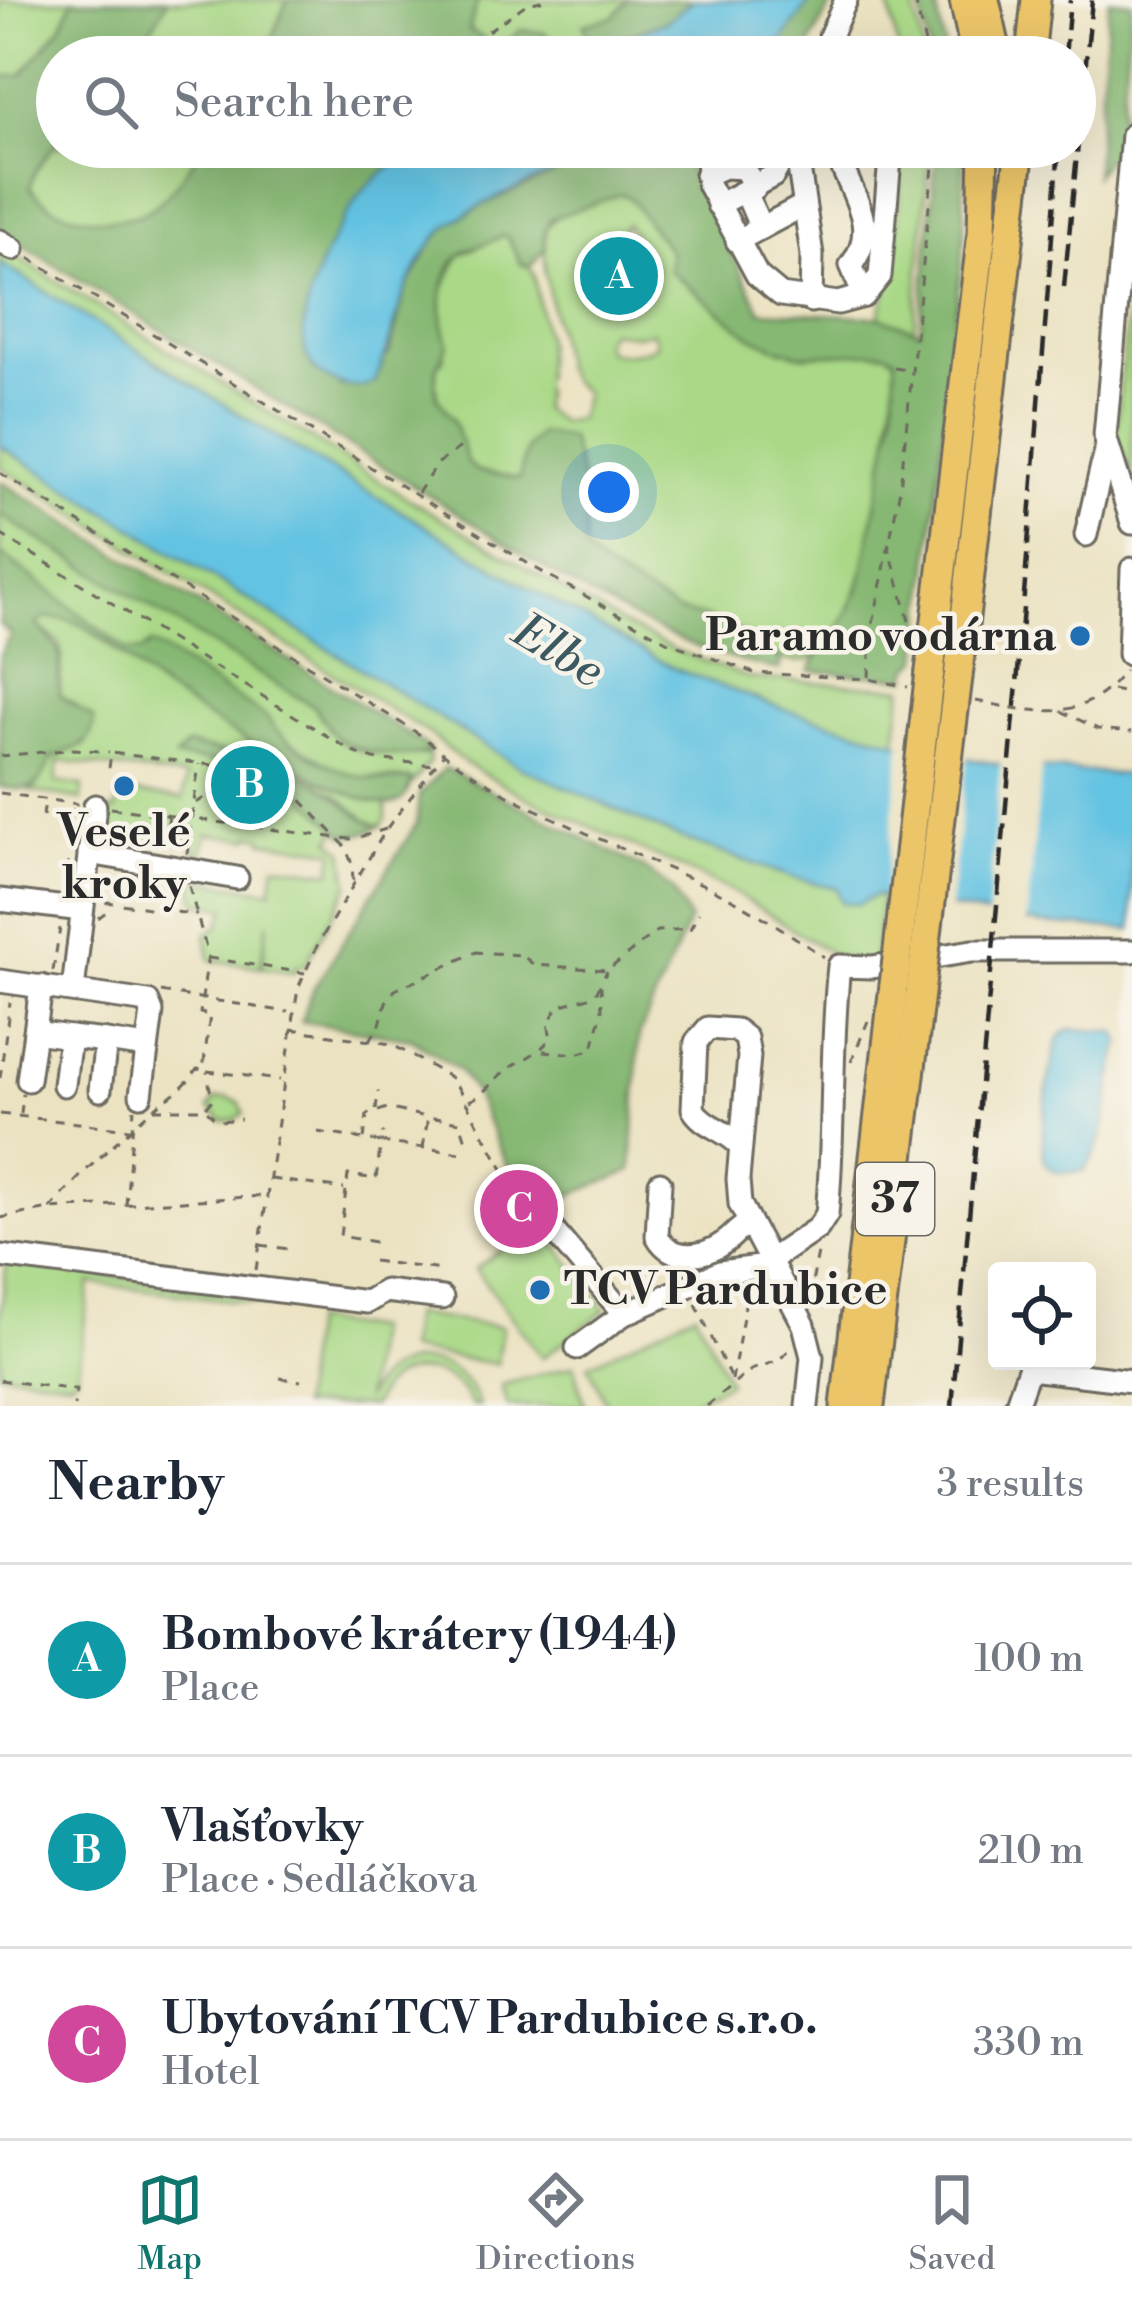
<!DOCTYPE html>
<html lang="en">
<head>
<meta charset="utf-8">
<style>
  body { margin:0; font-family:"Libre Bodoni",serif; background:#f6f6f7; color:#1f2937 }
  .controls { position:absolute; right:36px; bottom:36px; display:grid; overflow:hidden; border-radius:12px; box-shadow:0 12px 48px #0002 }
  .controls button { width:108px; height:108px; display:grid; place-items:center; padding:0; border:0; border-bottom:3px solid #e0e1e3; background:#fff; color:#1f2937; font:60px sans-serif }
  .you { position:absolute; left:609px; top:492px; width:42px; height:42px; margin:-30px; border:9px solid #fff; border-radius:50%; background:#1a73e8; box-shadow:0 0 0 18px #1a73e833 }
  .badge { display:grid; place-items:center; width:78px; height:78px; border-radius:50%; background:#0f766e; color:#fff; font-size:39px; font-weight:700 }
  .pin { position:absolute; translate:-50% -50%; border:6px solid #fff; box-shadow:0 3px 12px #0006 }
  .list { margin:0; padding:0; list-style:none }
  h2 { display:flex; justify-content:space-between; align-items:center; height:156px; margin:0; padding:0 48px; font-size:51px }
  h2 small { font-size:39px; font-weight:400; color:#747a83 }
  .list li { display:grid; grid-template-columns:78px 1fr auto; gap:36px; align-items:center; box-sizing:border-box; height:192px; padding:0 48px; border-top:3px solid #e0e1e3 }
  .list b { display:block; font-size:45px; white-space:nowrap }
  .list p { margin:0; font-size:39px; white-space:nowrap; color:#747a83 }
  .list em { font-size:39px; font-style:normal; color:#747a83 }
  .icon { flex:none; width:66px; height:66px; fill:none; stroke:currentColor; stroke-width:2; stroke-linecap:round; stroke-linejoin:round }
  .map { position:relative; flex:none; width:1132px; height:1406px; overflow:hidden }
  .search { position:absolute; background:#fff; box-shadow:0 12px 48px #0002; left:36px; right:36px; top:36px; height:132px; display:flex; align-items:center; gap:30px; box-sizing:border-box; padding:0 42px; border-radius:66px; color:#747a83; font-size:45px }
  .sheet { height:732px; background:#fff }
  nav { display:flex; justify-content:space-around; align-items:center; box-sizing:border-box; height:168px; border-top:3px solid #e0e1e3; background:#fff; font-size:33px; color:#747a83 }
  nav a { display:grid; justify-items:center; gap:6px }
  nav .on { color:#0f766e }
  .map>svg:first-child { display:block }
  .green { fill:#a9d886; stroke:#6a8258; stroke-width:3; fill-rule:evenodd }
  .forest { fill:#86b873; stroke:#58724f; stroke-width:3 }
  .water { fill:#64c3e2; stroke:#487786; stroke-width:3 }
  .pier { fill:#ebe2c1 }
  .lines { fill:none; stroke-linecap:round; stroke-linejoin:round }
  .minor-casing { stroke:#6e6b60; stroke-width:27 }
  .major-casing { stroke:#6e6b60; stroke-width:33 }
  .path { stroke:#6e6b60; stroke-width:3; stroke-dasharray:9 9; stroke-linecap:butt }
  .minor { stroke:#fff; stroke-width:21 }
  .major { stroke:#ecc569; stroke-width:27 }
  .rail { stroke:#2b2b2b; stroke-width:4.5; stroke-dasharray:18 9; stroke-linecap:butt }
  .major-bridge-casing { stroke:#6e6b60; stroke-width:33; stroke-linecap:butt }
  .major-bridge { stroke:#ecc569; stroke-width:27 }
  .poi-dot { fill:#1f6fb2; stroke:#f7f3e8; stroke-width:4.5 }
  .labels { text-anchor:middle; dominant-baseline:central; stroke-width:9; stroke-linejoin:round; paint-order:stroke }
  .shield { fill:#f7f3e8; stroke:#686764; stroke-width:3 }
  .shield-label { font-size:42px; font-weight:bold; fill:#2b2b2b }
  .poi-label { font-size:45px; font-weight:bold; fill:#2b2b2b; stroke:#f7f3e8; text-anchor:end }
  .water-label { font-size:48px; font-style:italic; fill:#3c5962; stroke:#f7f3e8 }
</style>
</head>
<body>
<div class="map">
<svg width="1132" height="1406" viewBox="0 0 1132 1406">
  <rect width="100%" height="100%" fill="#f7f3e8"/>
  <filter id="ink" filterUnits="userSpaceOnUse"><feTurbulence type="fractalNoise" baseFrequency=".00833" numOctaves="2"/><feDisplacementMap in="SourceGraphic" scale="24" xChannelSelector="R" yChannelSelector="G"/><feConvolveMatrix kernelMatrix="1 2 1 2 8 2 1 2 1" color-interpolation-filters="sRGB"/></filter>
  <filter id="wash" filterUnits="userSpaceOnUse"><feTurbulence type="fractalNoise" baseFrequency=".004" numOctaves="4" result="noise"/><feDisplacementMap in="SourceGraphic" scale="48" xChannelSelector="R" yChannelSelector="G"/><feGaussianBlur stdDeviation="2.7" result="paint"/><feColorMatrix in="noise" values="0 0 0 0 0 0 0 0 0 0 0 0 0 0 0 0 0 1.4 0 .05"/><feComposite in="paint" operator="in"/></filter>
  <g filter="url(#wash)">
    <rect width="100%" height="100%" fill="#ebe2c1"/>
    <!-- green -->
    <g class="green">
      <path d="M 0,0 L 73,0 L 61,27 L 21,76 L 0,77 Z"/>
      <path d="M 168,0 L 287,0 L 265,57 L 134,57 Z"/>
      <path d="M 478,0 L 628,0 C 602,29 600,57 555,57 L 556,47 L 500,48 L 468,30 Z"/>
      <path d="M 888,0 L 912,0 L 925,57 L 900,57 Z"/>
      <path d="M 57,141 L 57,147 L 203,147 C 169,194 154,228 89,218 C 63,214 48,208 30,188 L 34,173 Z"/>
      <path d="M 902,147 L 930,147 L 914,329 L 879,317 L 896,255 Z"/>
      <path d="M 620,194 L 629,197 L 670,252 L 670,271 L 751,336 L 885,352 L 896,358 C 894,416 870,652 802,661 C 780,664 770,649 754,639 C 744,633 731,628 721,623 C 707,616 691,617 677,611 C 645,596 610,575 585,550 L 585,491 L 581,477 L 523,460 L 520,480 L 477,471 L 467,462 L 454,421 L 437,397 L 435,384 L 437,367 L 445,358 L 441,293 L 459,256 L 502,235 L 507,237 L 521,264 L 530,267 L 534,275 L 546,344 L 542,409 L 560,422 L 578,419 L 585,393 L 569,379 L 563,367 L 545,272 L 546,228 L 559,214 ZM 627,224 L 655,268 L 621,288 L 607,281 L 625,257 L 623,227 ZM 610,331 L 636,335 L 653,332 L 657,344 C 646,353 618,357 606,350 L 604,341 Z"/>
      <path d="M 0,246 L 412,501 L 624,625 L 678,651 L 749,678 L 903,688 L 896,742 L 783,709 L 675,669 L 515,580 L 252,422 L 0,263 Z"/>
      <path d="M 1132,259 L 1132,479 L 1116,435 Z"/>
      <path d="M 0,446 L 518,766 L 678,837 L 795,878 L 837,888 L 841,895 L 882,896 L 874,963 L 837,957 L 732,891 L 523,796 L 465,763 L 430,734 L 0,467 Z"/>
      <path d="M 0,515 L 314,707 C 322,716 329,730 338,739 C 358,757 400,755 426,755 L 429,751 L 429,763 L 413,783 L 410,779 L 361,777 L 338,770 L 140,652 L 128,652 L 0,553 Z"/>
      <path d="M 62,617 L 87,628 L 163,689 L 227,727 L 326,783 L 386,805 L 386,819 L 380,826 L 370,823 L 337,795 L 275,764 L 346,817 L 331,840 L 344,851 L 349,885 L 304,967 L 296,966 L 295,972 L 262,968 L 268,922 L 260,967 L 210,960 L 206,934 L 219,926 L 226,908 L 197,903 L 191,879 L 271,891 L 275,865 L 331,872 L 334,851 L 263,841 L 263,837 L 251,835 L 249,839 L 207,834 L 203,853 L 194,852 L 194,827 L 188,827 L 186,842 L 172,840 L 167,823 L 159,843 L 122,838 L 120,849 C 100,841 101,828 103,809 L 116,811 L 118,796 L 125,797 L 127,792 L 183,799 L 186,777 L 59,761 L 56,782 L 83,786 L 82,800 L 30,791 L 37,786 L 53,757 L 85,745 L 76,705 L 59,695 L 62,655 L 59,643 L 37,625 L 43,618 Z"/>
      <path d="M 228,1098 L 239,1102 L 244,1113 L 235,1120 L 223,1121 L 209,1108 L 216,1099 Z"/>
      <path d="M 539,1222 L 606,1310 L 542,1358 L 475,1269 Z"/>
      <path d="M 7,1262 L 277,1299 L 283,1307 L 90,1283 L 77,1376 L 70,1381 L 0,1372 L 0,1317 Z"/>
      <path d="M 695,1312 L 729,1382 L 682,1406 L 608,1406 L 588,1365 Z"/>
      <path d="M 412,1314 L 502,1327 L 497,1364 L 407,1350 Z"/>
      <path d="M 311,1321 L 374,1329 L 365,1400 C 389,1346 461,1349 479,1406 L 471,1406 C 452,1360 389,1358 373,1406 L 300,1406 Z"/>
      <path d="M 574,1365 L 585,1406 L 507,1406 L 501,1385 Z"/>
    </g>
    <!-- forest -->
    <g class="forest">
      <path d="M 73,0 L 168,0 L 134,57 L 57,57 L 57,141 L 34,173 L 30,188 C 48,208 63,214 89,218 C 154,228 169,194 203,147 L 417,147 L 365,189 L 313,368 L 343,387 L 389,354 L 405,291 L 431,244 L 447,226 L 482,205 L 616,147 L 677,147 L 761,311 L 879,317 L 920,331 L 937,147 L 963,147 L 964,237 L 919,659 L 909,669 L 908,678 L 810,671 L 816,658 L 831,645 L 860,586 L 894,412 L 895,358 L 885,352 L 802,355 L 779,349 L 750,336 L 670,271 L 670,252 L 629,197 L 621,194 L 550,219 L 544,235 L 546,247 L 530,267 L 521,264 L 508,237 L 502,236 C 490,244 478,244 466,251 C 437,269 438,316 448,343 L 437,367 L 435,384 L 437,397 L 454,421 L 467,462 L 477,471 L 519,479 L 527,448 L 540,433 L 570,438 L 585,491 L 585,550 L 600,565 L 679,612 L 705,617 L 751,637 L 781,660 L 779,669 C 660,652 524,554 421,490 C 281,404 140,317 0,231 L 0,77 L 22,75 L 61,27 Z"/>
      <path d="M 287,0 L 478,0 L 469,30 L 500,48 L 521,30 L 545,33 L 557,47 L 555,57 L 265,57 Z"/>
      <path d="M 628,0 L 693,0 L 669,20 L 574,57 L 592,49 L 584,24 L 613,17 Z"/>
      <path d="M 811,0 L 834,0 L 803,57 L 764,57 L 780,43 Z"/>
      <path d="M 919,0 L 935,0 L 947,57 L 931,57 Z"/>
      <path d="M 1109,0 L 1132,2 L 1118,142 L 1095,175 Z"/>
      <path d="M 0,481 L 424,744 L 429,751 C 414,762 352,752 337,738 C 328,730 322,716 314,707 L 0,515 Z"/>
      <path d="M 0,553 L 128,651 L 140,652 L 151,644 L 159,648 L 268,718 C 277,741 338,773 363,777 C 379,781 395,780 411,779 C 410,790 404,803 391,804 C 353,809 204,716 167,692 C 139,673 117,645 87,628 C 72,619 60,618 43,618 L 37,625 C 70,660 57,649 59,695 L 94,719 C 93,746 76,748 53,757 C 35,790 38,792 0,787 L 0,655 L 11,634 L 0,625 Z"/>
      <path d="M 187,745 C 234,754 274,760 316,783 C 338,795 357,819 380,826 L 364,833 L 345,836 L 287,781 L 232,764 L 175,758 Z"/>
      <path d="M 445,768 L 643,868 L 672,890 L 689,920 L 639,1035 L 632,1171 L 540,1207 L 507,1165 L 473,1090 L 458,1069 L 412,1039 L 301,1021 L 314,988 L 417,823 L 419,795 Z"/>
    </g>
    <!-- water -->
    <g class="water">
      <path d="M 693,0 L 811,0 L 780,44 L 764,57 L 579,57 L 669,20 Z"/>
      <path d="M 417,147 L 616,147 C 569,168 486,196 448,226 C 430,240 417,267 407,287 C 393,318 391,350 374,383 C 354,391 340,386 322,375 C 272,343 337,220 365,189 C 380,173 400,160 417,147 Z"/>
      <path d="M 0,263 L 252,422 L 515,580 L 675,669 L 783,709 L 932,752 L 1009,766 L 1132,775 L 1132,930 L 1040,924 L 876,895 L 858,904 L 841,902 L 837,888 L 795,878 L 678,837 L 518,766 L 0,446 Z"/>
      <path d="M 1070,1029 L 1117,1032 L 1121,1043 C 1106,1084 1112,1137 1083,1171 C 1071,1172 1055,1175 1047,1165 C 1036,1150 1050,1061 1057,1043 C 1060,1034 1062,1034 1070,1029 Z"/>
    </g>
    <!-- pier -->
    <g class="pier">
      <path d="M 902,737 L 968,752 L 949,914 L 883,903 Z"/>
      <path d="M 1001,758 L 1042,762 L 1026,928 L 987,921 Z"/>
    </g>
  </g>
  <g filter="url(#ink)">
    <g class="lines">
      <defs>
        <g id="minor">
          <path d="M 828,56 L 830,36 L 846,0"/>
          <path d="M 827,57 L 856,57"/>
          <path d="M 1132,135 L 1105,436 L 1132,523"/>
          <path d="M 707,147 L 708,184 L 757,275 L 781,295 L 838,303 L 864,296 L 880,276 L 891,147"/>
          <path d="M 796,147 L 812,255 L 811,301"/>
          <path d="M 835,147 C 846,189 883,225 851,265 L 864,296"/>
          <path d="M 706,175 L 724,167 L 744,168 L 755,188"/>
          <path d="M 718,205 L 773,176 L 777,169 L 774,157 L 755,147"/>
          <path d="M 761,228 L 804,205"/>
          <path d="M 0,241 L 13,249"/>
          <path d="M 737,241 L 761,228 L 746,193"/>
          <path d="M 1086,535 L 1106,448"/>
          <path d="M 1129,654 L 1132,569"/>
          <path d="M 89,853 L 237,878"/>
          <path d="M 0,900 L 82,910"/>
          <path d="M 0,981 L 148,1002 L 152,1012 L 141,1095"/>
          <path d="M 41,986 L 35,1032 L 70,1037"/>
          <path d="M 73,990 L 95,806"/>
          <path d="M 28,1080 L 35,1032"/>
          <path d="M 64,1085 L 70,1037 L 106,1041"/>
          <path d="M 100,1090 L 106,1041 L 147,1047"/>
          <path d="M 741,1147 C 728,1130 703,1127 693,1109 L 696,1042 L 708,1028 L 736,1030 L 746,1038 L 749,1056 L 738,1179 L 740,1204 L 804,1325 L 812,1357 L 807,1406"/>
          <path d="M 660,1183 L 657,1236 C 672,1262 703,1258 725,1242 C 734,1236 737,1229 748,1224"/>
          <path d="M 540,1215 L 624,1314 L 720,1272 L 760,1267 L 818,1228 L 827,1214 C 835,1130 830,1049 839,966 L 872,967 L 972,951 L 1132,951"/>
          <path d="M 0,1256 L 367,1302 L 385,1291 L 442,1298"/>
          <path d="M 577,1348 L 624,1314"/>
          <path d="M 1016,1406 L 1029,1369 L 1132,1381"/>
        </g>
        <g id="major">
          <path d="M 964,0 L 976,57"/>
          <path d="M 985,0 L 998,57"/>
          <path d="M 1030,57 L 1036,0"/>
          <path d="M 930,671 L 982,232 L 984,147"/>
          <path d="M 958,677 L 1020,147"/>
          <path d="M 845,1406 L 894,985"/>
          <path d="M 870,1406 L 920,993"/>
        </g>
      </defs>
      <!-- minor casing -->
      <use href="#minor" class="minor-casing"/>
      <!-- major casing -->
      <use href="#major" class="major-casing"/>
      <!-- path -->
      <g class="path">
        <path d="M 915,0 L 928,57"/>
        <path d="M 488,31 L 525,5 L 544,0"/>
        <path d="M 29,258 L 537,569 L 670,643 L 754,673 L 869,679 L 908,687"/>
        <path d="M 894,368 L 909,370"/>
        <path d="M 0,473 L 422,736 C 503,807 610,840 706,886 C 748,906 786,931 824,957"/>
        <path d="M 418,493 L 437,464 L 466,443"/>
        <path d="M 0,534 L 353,752 L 374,759 L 433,765"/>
        <path d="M 888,543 L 912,632"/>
        <path d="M 869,677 L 871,634 L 900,489 L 935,147"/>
        <path d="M 1112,690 L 1132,694"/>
        <path d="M 976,701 C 1035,713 1086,724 1125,670"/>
        <path d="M 1061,711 L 1098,729 L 1132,732"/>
        <path d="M 0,756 L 75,749 L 109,752"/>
        <path d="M 109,768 L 111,753 L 230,767 L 286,784 L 345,846 L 352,864 L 353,881"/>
        <path d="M 0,793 L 78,804"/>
        <path d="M 196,803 L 221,788 L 230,769"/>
        <path d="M 111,808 L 338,838 L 353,839 L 386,829"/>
        <path d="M 43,816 L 45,800"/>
        <path d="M 259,828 L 258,798 L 268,789 L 284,785"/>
        <path d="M 167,841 L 187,844"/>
        <path d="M 164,844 L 169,816"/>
        <path d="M 187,854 L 199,764"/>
        <path d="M 65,889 L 75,803"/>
        <path d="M 98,918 L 106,912 L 107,902 L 197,915"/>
        <path d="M 209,958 L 305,973"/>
        <path d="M 53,971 L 60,928"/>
        <path d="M 161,992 L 288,1012"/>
        <path d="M 291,1029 L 391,1044 L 453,1079 L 504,1171 L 528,1200"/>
        <path d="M 369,1040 L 379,1028 L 386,1002 L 395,990 L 476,952 L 522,955 L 534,965 L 608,970 L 657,931 L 690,929 L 699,913"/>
        <path d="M 543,1051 L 577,1054 L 593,1049 L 602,1011 L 601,986"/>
        <path d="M 851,1062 L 868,1021"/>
        <path d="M 207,1071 L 280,1080"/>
        <path d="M 0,1078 L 10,1002"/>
        <path d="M 469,1101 C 486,1094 494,1078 509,1068 C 525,1058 538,1054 551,1038 L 548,1023 L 559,1006 L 595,995 L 607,971"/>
        <path d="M 206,1107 L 212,1100 L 207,1072"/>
        <path d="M 154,1109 L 205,1109 L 218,1121 L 241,1119"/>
        <path d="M 376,1110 L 378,1091"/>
        <path d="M 0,1114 L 129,1129"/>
        <path d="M 21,1114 L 23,1094"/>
        <path d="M 318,1132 L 381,1142 L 383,1132"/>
        <path d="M 364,1139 L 367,1115 L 387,1108 L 426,1117"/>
        <path d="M 423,1148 L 428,1117 L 460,1122 L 467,1144"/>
        <path d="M 271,1179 L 344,1189"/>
        <path d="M 126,1205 L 134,1109"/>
        <path d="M 50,1209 C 80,1174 113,1145 147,1114 C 165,1098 184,1090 197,1069 L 203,1070 L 210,1015 L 200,1013 L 208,955 L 189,886"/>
        <path d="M 0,1218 L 50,1209 L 264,1196"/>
        <path d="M 375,1242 L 340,1236 L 348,1175 L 376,1179 L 381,1142 L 460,1153"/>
        <path d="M 260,1245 L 288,1249"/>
        <path d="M 373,1261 L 442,1270"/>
        <path d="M 256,1270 L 298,988 L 318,944 L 387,828 L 443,755"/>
        <path d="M 809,1298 L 819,1248"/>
        <path d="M 696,1304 L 730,1377"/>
        <path d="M 280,1378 L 301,1381"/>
        <path d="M 0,1380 L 76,1390 L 74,1406"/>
        <path d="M 732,1380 L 748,1288"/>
        <path d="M 707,1406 L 751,1370 L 779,1360 L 789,1350"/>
      </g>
      <!-- minor -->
      <use href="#minor" class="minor"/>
      <!-- major -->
      <use href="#major" class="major"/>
      <!-- rail -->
      <g class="rail">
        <path d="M 1065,57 L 1070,0"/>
        <path d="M 1064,287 L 1092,0"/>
        <path d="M 952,1406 L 1018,672 L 1059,147"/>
      </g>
      <defs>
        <g id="major-bridge">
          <path d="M 894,985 L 930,671"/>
          <path d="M 920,993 L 958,677"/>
        </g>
      </defs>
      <!-- major-bridge casing -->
      <use href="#major-bridge" class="major-bridge-casing"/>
      <!-- major-bridge -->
      <use href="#major-bridge" class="major-bridge"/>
    </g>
  </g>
  <!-- markers -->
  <g class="poi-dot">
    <circle cx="1080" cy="636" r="12"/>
    <circle cx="124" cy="786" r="12"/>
    <circle cx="540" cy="1290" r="12"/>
  </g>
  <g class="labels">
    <!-- shield labels -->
    <rect class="shield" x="856" y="1163" width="78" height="72" rx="9"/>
    <g class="shield-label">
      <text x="895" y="1199">37</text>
    </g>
    <!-- poi labels -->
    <g class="poi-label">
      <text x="1056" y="636">Paramo vodárna</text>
      <text x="124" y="832" text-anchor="middle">Veselé<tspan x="124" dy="52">kroky</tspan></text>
      <text x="564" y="1290" text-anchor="start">TCV Pardubice</text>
    </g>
    <!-- water labels -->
    <g class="water-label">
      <text transform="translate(558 652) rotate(31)">Elbe</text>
    </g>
  </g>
</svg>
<div class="controls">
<button><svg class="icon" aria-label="locate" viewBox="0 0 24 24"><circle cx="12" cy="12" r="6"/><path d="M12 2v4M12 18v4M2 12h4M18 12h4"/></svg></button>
</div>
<div class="you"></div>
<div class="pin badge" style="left:619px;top:276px;background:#0f9aa8">A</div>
<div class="pin badge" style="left:250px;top:785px;background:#0f9aa8">B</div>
<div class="pin badge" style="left:519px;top:1209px;background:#d1479c">C</div>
<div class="search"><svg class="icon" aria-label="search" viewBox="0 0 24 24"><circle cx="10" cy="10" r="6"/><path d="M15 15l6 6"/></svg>Search here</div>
</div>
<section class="sheet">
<h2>Nearby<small>3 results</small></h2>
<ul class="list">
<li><span class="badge" style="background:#0f9aa8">A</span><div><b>Bombové krátery (1944)</b><p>Place</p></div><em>100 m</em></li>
<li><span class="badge" style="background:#0f9aa8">B</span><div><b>Vlašťovky</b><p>Place · Sedláčkova</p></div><em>210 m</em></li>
<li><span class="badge" style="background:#d1479c">C</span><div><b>Ubytování TCV Pardubice s.r.o.</b><p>Hotel</p></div><em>330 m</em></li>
</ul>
</section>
<nav>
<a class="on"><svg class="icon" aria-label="map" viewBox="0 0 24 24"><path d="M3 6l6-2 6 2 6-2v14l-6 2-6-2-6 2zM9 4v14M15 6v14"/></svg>Map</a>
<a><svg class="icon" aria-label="directions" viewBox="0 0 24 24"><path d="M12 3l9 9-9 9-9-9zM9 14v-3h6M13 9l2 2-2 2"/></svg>Directions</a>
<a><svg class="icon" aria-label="saved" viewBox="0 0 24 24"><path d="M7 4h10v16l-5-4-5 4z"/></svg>Saved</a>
</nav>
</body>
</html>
